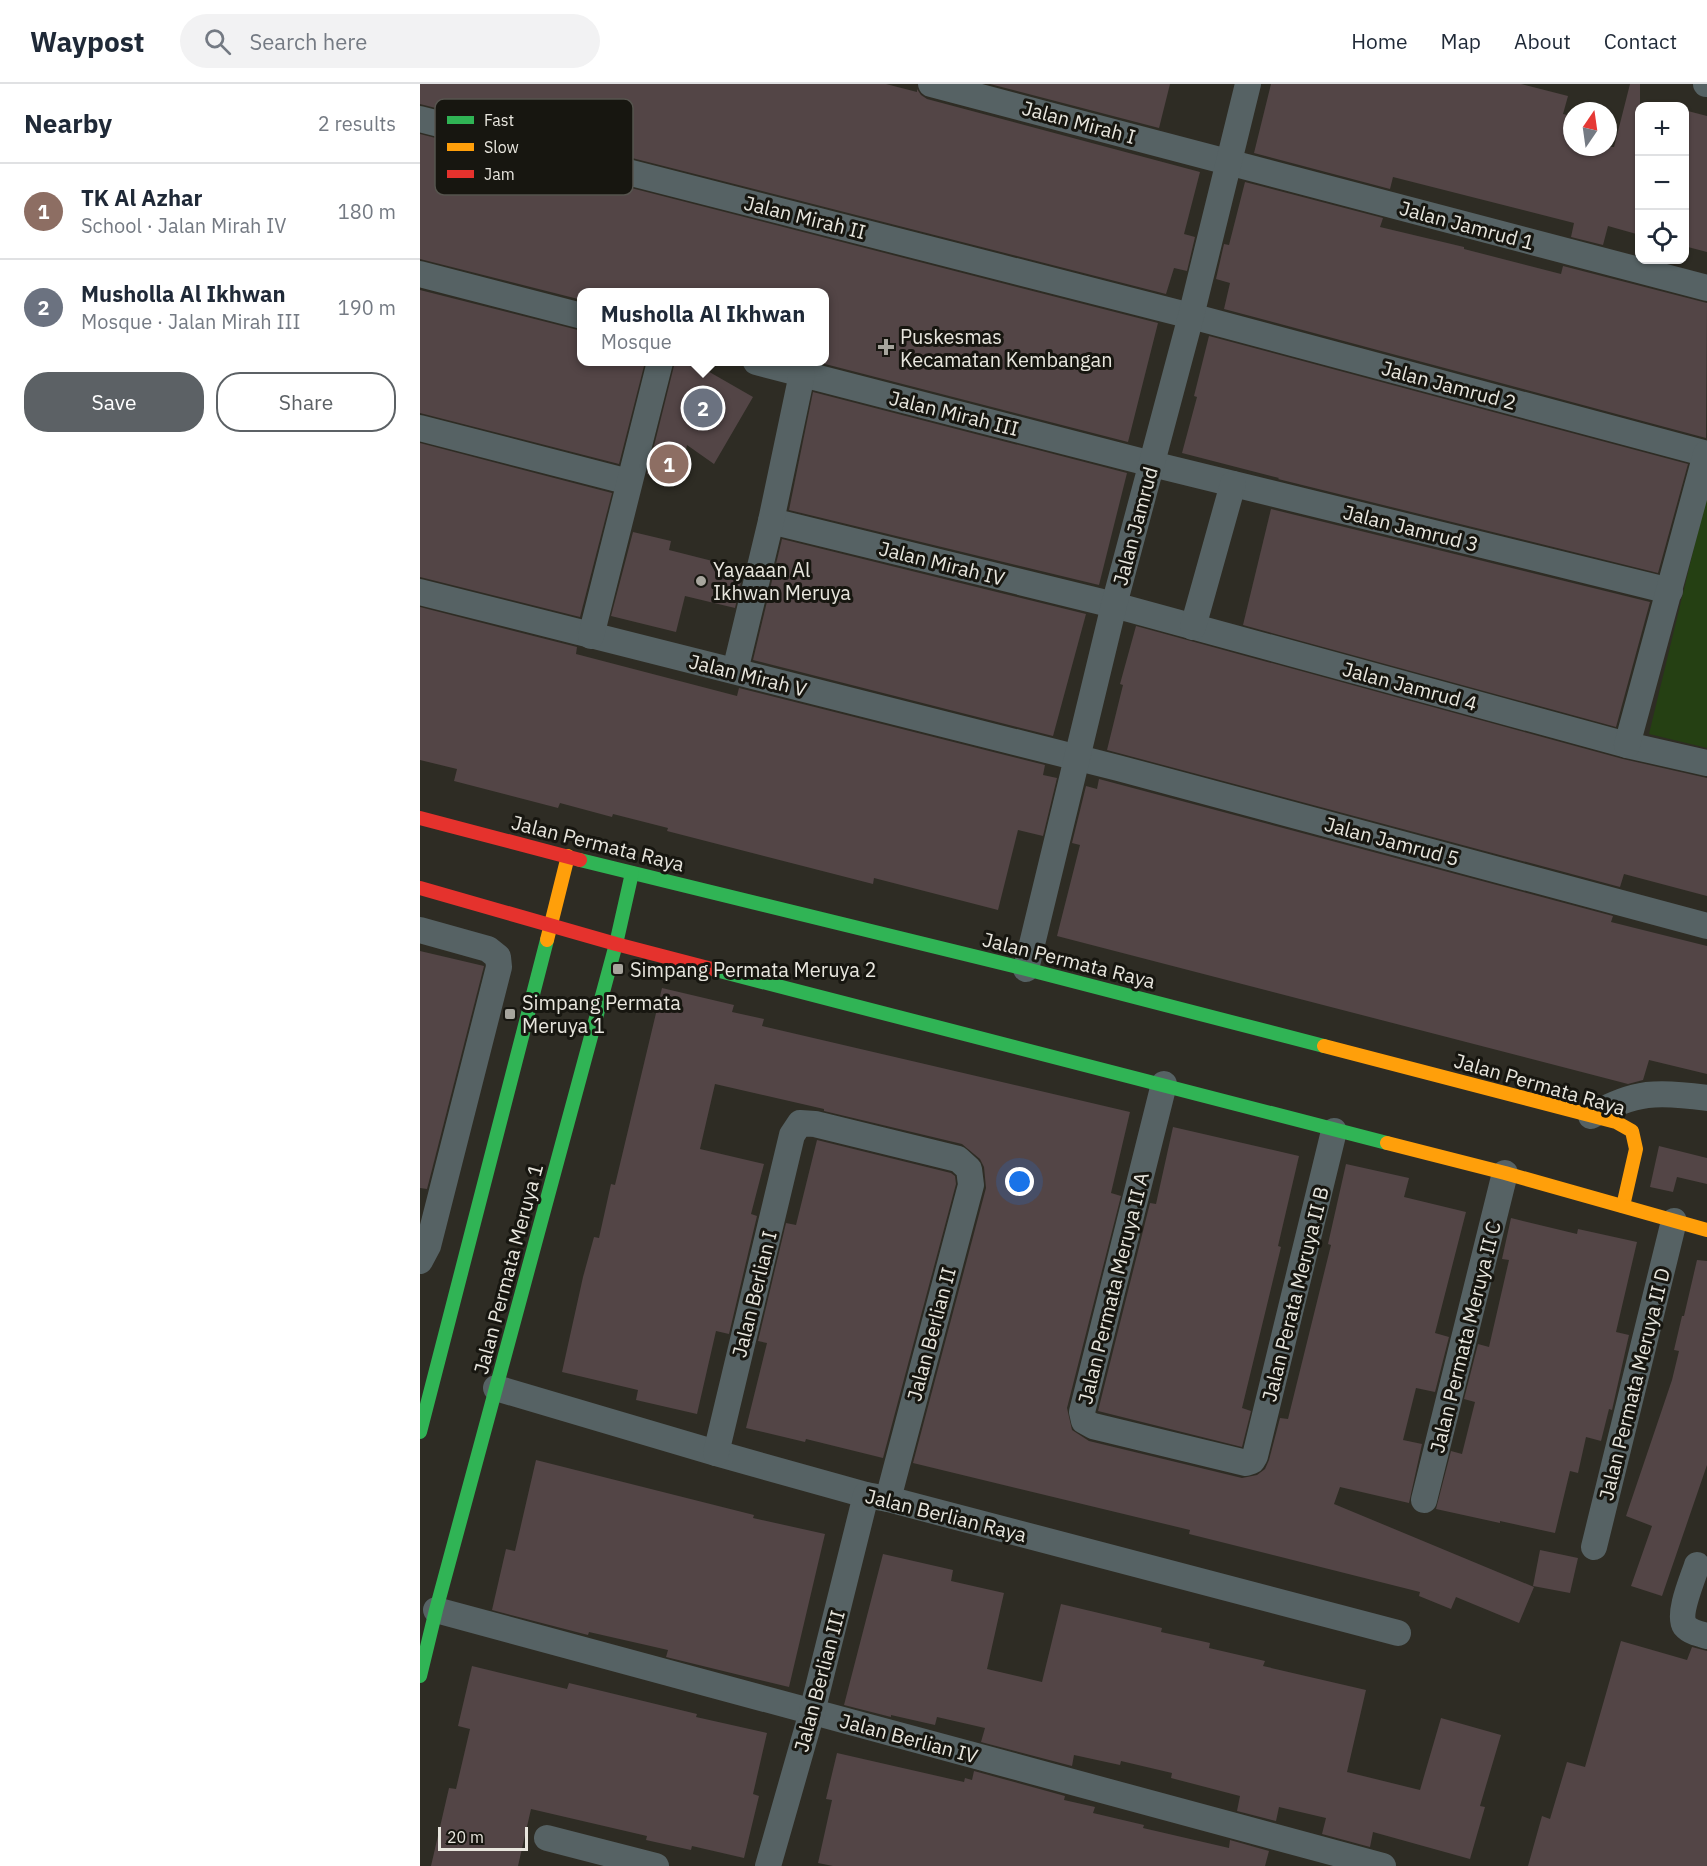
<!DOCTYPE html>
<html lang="en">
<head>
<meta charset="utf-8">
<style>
  body { margin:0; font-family:"IBM Plex Sans",sans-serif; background:#f2f2f3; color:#1f2937 }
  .controls { position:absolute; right:18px; top:18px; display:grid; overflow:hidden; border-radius:12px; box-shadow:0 2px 4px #0004 }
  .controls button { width:54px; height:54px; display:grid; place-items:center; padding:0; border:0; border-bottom:2px solid #e0e1e3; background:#fff; color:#1f2937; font:30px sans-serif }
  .compass { position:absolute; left:1143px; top:18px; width:54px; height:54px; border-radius:50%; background:#fff; box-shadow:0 2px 4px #0004; rotate:13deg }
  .scale { position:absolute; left:18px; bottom:15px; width:90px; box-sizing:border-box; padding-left:6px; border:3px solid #e8e6de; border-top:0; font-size:16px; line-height:21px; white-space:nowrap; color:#e8e6de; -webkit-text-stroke:4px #171610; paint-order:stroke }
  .you { position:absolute; left:600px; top:1098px; width:21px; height:21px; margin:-15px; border:4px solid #fff; border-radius:50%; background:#1a73e8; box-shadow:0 0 0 9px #1a73e833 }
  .badge { display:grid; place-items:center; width:39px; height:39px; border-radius:50%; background:#5c6165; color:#fff; font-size:20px; font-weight:700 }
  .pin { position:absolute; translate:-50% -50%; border:3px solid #fff; box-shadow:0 2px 6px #0006 }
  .popup { position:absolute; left:157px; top:204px; width:252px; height:78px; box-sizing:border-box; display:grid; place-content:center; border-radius:12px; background:#fff; filter:drop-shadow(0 2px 4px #0005); font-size:20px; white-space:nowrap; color:#747a83 }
  .popup b { font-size:22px; color:#1f2937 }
  .popup::after { content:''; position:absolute; left:50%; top:100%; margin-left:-12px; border:12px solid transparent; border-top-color:#fff }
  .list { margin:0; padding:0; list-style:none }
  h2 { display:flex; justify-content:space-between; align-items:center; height:78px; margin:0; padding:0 24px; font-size:26px }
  h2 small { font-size:20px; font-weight:400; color:#747a83 }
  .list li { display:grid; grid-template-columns:39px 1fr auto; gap:18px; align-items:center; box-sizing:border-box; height:96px; padding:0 24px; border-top:2px solid #e0e1e3 }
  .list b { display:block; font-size:22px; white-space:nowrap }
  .list p { margin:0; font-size:20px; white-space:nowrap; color:#747a83 }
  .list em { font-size:20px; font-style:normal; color:#747a83 }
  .actions { display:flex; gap:12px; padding:18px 24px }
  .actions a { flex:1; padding:14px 0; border:2px solid #5c6165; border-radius:24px; text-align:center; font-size:21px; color:#5c6165 }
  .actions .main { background:#5c6165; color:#fff }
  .icon { flex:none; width:33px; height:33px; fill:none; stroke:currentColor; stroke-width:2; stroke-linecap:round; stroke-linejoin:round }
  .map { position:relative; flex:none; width:1287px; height:1782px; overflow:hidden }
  header { display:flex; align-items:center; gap:36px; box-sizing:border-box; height:84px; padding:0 30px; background:#fff; border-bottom:2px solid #e0e1e3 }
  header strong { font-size:28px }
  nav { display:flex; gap:33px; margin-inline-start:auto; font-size:21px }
  .search { width:420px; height:54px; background:#f2f2f3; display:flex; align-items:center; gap:15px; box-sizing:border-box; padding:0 21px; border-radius:33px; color:#747a83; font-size:22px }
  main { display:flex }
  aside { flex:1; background:#fff }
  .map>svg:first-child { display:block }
  .green { fill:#254013 }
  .building { fill:#534546 }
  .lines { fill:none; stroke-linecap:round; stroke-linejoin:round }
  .street { stroke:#566264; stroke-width:26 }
  .fast { stroke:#30b455; stroke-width:14 }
  .slow { stroke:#ff9f0a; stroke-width:14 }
  .jam { stroke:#e5322d; stroke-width:14 }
  .poi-dot { fill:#a7a59d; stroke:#171610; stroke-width:2 }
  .labels { text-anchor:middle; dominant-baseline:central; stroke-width:6; stroke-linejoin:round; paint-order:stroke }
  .street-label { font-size:20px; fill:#e8e6de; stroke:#171610 }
  .poi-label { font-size:20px; fill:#e8e6de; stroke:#171610; text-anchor:start }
  .key { fill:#171610; stroke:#56544e; stroke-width:1.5 }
  .key-label { font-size:16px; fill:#e8e6de }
</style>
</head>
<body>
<header>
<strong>Waypost</strong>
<div class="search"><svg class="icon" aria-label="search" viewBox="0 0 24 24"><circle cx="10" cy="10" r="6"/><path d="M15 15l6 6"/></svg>Search here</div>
<nav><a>Home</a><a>Map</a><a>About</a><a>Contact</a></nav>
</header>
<main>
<aside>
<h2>Nearby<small>2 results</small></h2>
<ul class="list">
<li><span class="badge" style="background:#8d6e63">1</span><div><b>TK Al Azhar</b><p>School · Jalan Mirah IV</p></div><em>180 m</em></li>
<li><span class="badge" style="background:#6b7280">2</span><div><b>Musholla Al Ikhwan</b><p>Mosque · Jalan Mirah III</p></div><em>190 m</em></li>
</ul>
<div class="actions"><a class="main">Save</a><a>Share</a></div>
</aside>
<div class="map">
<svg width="1287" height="1782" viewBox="0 0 1287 1782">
  <rect width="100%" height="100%" fill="#2e2c24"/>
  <!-- green -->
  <path class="green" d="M 1287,410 L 1287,664 L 1229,650 Z"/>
  <!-- building -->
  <g class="building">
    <path d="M 0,0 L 466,0 L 497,8 L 497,5 L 501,11 L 507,15 L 780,88 L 764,150 L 775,153 L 767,187 L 754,184 L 746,210 L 0,20 Z"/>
    <path d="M 570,0 L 750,0 L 739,44 Z"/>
    <path d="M 851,0 L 1101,0 L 1148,12 L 1143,30 L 1152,32 L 1152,63 L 1194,63 L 1210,0 L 1220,0 L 1220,151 L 1188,142 L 1183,161 L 1151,153 L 1154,139 L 973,93 L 970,105 L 834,69 Z"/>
    <path d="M 1264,26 L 1287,32 L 1287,168 L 1264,162 Z"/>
    <path d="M 0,50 L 738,239 L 708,358 L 405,280 L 405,208 L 162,208 L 162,216 L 0,175 Z"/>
    <path d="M 825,98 L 963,134 L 960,143 L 1044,163 L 1044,165 L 1141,190 L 1143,182 L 1287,219 L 1286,354 L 804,225 L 810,199 L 796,195 L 804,160 L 809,161 Z"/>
    <path d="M 0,206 L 162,247 L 162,278 L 225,278 L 199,380 L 0,329 Z"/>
    <path d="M 789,252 L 1268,380 L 1238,489 L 858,395 L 859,394 L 762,369 L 777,313 L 774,312 Z"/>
    <path d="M 255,278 L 272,278 L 333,313 L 294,380 L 267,361 L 259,399 L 227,390 Z"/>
    <path d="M 393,308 L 707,389 L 679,501 L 369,426 Z"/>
    <path d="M 0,359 L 192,409 L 160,533 L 0,493 Z"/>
    <path d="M 851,425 L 1230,518 L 1196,643 L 823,541 Z"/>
    <path d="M 213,448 L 251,457 L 249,466 L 324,485 L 315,524 L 265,512 L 256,548 L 191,532 Z"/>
    <path d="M 362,455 L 666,530 L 633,652 L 333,576 Z"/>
    <path d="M 0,523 L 157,563 L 156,570 L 317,612 L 319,604 L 625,681 L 623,691 L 637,694 L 623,752 L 598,746 L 578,826 L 454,794 L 453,800 L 247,747 L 248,744 L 193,730 L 192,733 L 140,719 L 138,724 L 34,697 L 37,685 L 0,676 Z"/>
    <path d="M 716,542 L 1203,675 L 1287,694 L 1287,812 L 1204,790 L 1200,803 L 687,666 L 703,601 L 700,600 Z"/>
    <path d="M 679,695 L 1193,832 L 1191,838 L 1287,862 L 1287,990 L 1229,976 L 1223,996 L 1208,1000 L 637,852 L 660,761 L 652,759 L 666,702 L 677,705 Z"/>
    <path d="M 0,867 L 64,882 L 7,1105 L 0,1104 Z"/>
    <path d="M 242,904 L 314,921 L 312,928 L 344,935 L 342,942 L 710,1028 L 691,1109 L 701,1112 L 647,1324 L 652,1346 L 669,1357 L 822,1394 L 837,1391 L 845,1385 L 849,1376 L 860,1334 L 868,1335 L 911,1161 L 908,1160 L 926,1080 L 989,1094 L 984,1113 L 1046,1128 L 1015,1249 L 1029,1253 L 1015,1308 L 996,1304 L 983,1356 L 1002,1360 L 989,1419 L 920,1403 L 914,1420 L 1114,1503 L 1099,1539 L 1036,1513 L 1031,1525 L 999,1512 L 1000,1508 L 769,1450 L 770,1446 L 493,1379 L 566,1104 L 564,1083 L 560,1075 L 542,1060 L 404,1027 L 404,1025 L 295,1000 L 280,1065 L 344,1080 L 331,1130 L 337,1132 L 309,1250 L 296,1247 L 277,1330 L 216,1316 L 218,1306 L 142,1288 L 163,1193 L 174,1153 L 179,1154 L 191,1100 L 195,1101 Z"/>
    <path d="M 753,1043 L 879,1072 L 858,1162 L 861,1163 L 822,1324 L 831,1327 L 822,1363 L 678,1327 L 730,1119 L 736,1120 Z"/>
    <path d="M 397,1056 L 531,1089 L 535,1092 L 536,1100 L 463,1374 L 386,1355 L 385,1358 L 326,1344 L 347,1259 L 338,1257 L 366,1139 L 376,1141 Z"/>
    <path d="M 1239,1062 L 1287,1074 L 1287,1100 L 1257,1093 L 1253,1108 L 1230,1103 Z"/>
    <path d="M 1091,1134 L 1157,1150 L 1158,1145 L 1217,1158 L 1196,1248 L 1209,1251 L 1192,1326 L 1189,1325 L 1181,1357 L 1166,1353 L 1158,1389 L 1150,1387 L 1135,1449 L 1080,1437 L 1080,1439 L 1016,1425 L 1031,1367 L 1042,1370 L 1055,1318 L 1044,1315 L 1058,1260 L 1069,1263 L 1089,1176 L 1082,1175 Z"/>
    <path d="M 1277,1176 L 1287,1177 L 1287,1381 L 1242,1512 L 1211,1502 L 1232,1442 L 1206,1432 L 1252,1296 L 1259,1267 L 1254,1266 L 1262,1232 L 1264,1232 Z"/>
    <path d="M 116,1376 L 334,1431 L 333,1434 L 405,1450 L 369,1603 L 246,1573 L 248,1566 L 169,1548 L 168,1551 L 72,1526 L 86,1465 L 95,1467 Z"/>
    <path d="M 1120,1466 L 1158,1474 L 1150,1509 L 1113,1502 Z"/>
    <path d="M 463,1470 L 533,1486 L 531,1497 L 584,1509 L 567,1585 L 622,1598 L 641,1520 L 742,1544 L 741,1548 L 790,1559 L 789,1564 L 845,1577 L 843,1582 L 946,1606 L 927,1688 L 1000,1706 L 1021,1634 L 1081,1651 L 1060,1722 L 1065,1723 L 1050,1775 L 953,1748 L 950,1763 L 902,1750 L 906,1734 L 859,1723 L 856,1737 L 817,1727 L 820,1712 L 751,1694 L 752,1689 L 701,1677 L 700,1681 L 654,1671 L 652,1682 L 561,1658 L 565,1644 L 517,1633 L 515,1641 L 471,1631 L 471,1633 L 424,1621 Z"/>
    <path d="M 1201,1557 L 1267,1576 L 1272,1563 L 1287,1567 L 1287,1782 L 1108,1782 L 1122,1732 L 1130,1735 L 1147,1678 L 1165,1683 Z"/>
    <path d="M 52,1582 L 147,1605 L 149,1599 L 277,1630 L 276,1633 L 347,1649 L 333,1710 L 339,1712 L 324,1774 L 272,1762 L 271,1766 L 226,1756 L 227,1752 L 111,1725 L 98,1782 L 11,1782 L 29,1704 L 36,1705 L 50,1645 L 38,1642 Z"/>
    <path d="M 417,1669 L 544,1698 L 545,1694 L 552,1696 L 554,1687 L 645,1712 L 644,1716 L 675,1723 L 673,1729 L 724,1741 L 723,1744 L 809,1764 L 810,1756 L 849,1767 L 845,1782 L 413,1782 L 398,1779 L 412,1716 L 406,1715 Z"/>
  </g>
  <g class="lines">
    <!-- street -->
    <g class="street">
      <path d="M 511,0 L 1287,204"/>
      <path d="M 1286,0 L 1287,0"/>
      <path d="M 0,35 L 771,232 L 1287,370"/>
      <path d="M 0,190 L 162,232"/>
      <path d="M 336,278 L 732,380 L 1250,507"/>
      <path d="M 0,344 L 209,398"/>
      <path d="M 351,437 L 694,521 L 1207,661 L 1287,679"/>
      <path d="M 0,508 L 698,684 L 1287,842"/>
      <path d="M 773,543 L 813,400"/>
      <path d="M 171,552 L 240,278"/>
      <path d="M 315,587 L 351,437 L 382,290"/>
      <path d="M 1207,661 L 1286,370"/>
      <path d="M 0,846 L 68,865 L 78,873 L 79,883 L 8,1162 L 0,1177"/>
      <path d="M 606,885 L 694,521 L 771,232 L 828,0"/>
      <path d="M 744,1000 L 662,1328 L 664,1337 L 673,1342 L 826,1379 L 832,1377 L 835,1372 L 914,1047"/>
      <path d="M 1171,1032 C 1215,1007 1238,1007 1287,1014"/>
      <path d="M 76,1304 L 296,1369 L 446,1411 L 468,1415 L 978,1549"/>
      <path d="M 296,1369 L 372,1051 L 380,1039 L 395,1040 L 538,1075 L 549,1085 L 551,1101 L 468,1415"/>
      <path d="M 1004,1416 L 1085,1089"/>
      <path d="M 1174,1463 L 1254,1137"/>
      <path d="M 1277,1481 C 1273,1494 1257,1530 1265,1542 C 1270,1548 1280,1550 1287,1552"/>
      <path d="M 16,1526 L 963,1782"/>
      <path d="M 127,1754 L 236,1782"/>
      <path d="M 348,1782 L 392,1628 L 446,1411"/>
    </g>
    <!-- fast -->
    <g class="fast">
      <path d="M 160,776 L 606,885 L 904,962"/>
      <path d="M 292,885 L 967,1059"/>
      <path d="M 0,1348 L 127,856"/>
      <path d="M 0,1592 L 16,1526 L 196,860 L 212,789"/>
    </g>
    <!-- slow -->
    <g class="slow">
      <path d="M 127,856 L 148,772"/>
      <path d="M 904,962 L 1196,1038 L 1212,1047 L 1216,1065 L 1203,1122"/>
      <path d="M 967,1059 L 1085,1089 L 1287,1146"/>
    </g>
    <!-- jam -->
    <g class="jam">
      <path d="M 0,734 L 160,776"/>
      <path d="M 0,804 L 196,860 L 292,885"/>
    </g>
  </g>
  <!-- markers -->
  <g class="poi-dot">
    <path d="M463 254h6v6h6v6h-6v6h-6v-6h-6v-6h6z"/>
    <circle cx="281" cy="497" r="6"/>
    <rect x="192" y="879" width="12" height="12" rx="3"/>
    <rect x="84" y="924" width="12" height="12" rx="3"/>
  </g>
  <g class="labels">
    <!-- street labels -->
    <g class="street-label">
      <text transform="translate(659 38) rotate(15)">Jalan Mirah I</text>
      <text transform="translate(385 133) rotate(14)">Jalan Mirah II</text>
      <text transform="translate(1047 141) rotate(15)">Jalan Jamrud 1</text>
      <text transform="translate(1029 301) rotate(15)">Jalan Jamrud 2</text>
      <text transform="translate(534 329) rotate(14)">Jalan Mirah III</text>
      <text transform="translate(715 442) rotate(-75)">Jalan Jamrud</text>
      <text transform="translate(991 444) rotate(14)">Jalan Jamrud 3</text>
      <text transform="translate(522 479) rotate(14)">Jalan Mirah IV</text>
      <text transform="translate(328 591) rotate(14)">Jalan Mirah V</text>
      <text transform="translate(990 602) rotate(15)">Jalan Jamrud 4</text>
      <text transform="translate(972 757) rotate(15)">Jalan Jamrud 5</text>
      <text transform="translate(178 759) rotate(14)">Jalan Permata Raya</text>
      <text transform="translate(649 876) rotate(14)">Jalan Permata Raya</text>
      <text transform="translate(1120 1000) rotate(16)">Jalan Permata Raya</text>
      <text transform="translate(88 1185) rotate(-75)">Jalan Permata Meruya 1</text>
      <text transform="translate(693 1204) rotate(-76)">Jalan Permata Meruya II A</text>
      <text transform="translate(334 1210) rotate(-76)">Jalan Berlian I</text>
      <text transform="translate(875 1210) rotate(-76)">Jalan Perata Meruya II B</text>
      <text transform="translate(511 1250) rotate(-75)">Jalan Berlian II</text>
      <text transform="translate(1045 1253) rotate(-76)">Jalan Permata Meruya II C</text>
      <text transform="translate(1214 1300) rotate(-76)">Jalan Permata Meruya II D</text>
      <text transform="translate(526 1431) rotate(14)">Jalan Berlian Raya</text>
      <text transform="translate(399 1597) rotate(-75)">Jalan Berlian III</text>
      <text transform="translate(489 1654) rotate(15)">Jalan Berlian IV</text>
    </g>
    <!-- poi labels -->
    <g class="poi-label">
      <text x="480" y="252">Puskesmas<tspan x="480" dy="23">Kecamatan Kembangan</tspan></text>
      <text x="293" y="485">Yayaaan Al<tspan x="293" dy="23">Ikhwan Meruya</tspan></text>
      <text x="210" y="885">Simpang Permata Meruya 2</text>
      <text x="102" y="918">Simpang Permata<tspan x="102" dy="23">Meruya 1</tspan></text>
    </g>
  </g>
  <!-- legend -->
  <rect x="15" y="15" width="198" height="96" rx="9" class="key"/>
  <rect x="27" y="32" width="27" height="8" fill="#30b455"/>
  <rect x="27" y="59" width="27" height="8" fill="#ff9f0a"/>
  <rect x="27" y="86" width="27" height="8" fill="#e5322d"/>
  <g class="key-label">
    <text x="64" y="42">Fast</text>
    <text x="64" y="69">Slow</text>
    <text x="64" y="96">Jam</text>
  </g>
</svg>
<div class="controls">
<button>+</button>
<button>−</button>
<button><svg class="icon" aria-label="locate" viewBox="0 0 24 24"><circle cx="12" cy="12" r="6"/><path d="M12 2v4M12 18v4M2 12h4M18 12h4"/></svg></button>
</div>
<svg class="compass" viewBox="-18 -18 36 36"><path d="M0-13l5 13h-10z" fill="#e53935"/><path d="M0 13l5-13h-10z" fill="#747a83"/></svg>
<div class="scale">20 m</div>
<div class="you"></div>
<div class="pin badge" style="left:249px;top:380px;background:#8d6e63">1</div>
<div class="pin badge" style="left:283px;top:324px;background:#6b7280">2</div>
<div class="popup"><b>Musholla Al Ikhwan</b>Mosque</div>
</div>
</main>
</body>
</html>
